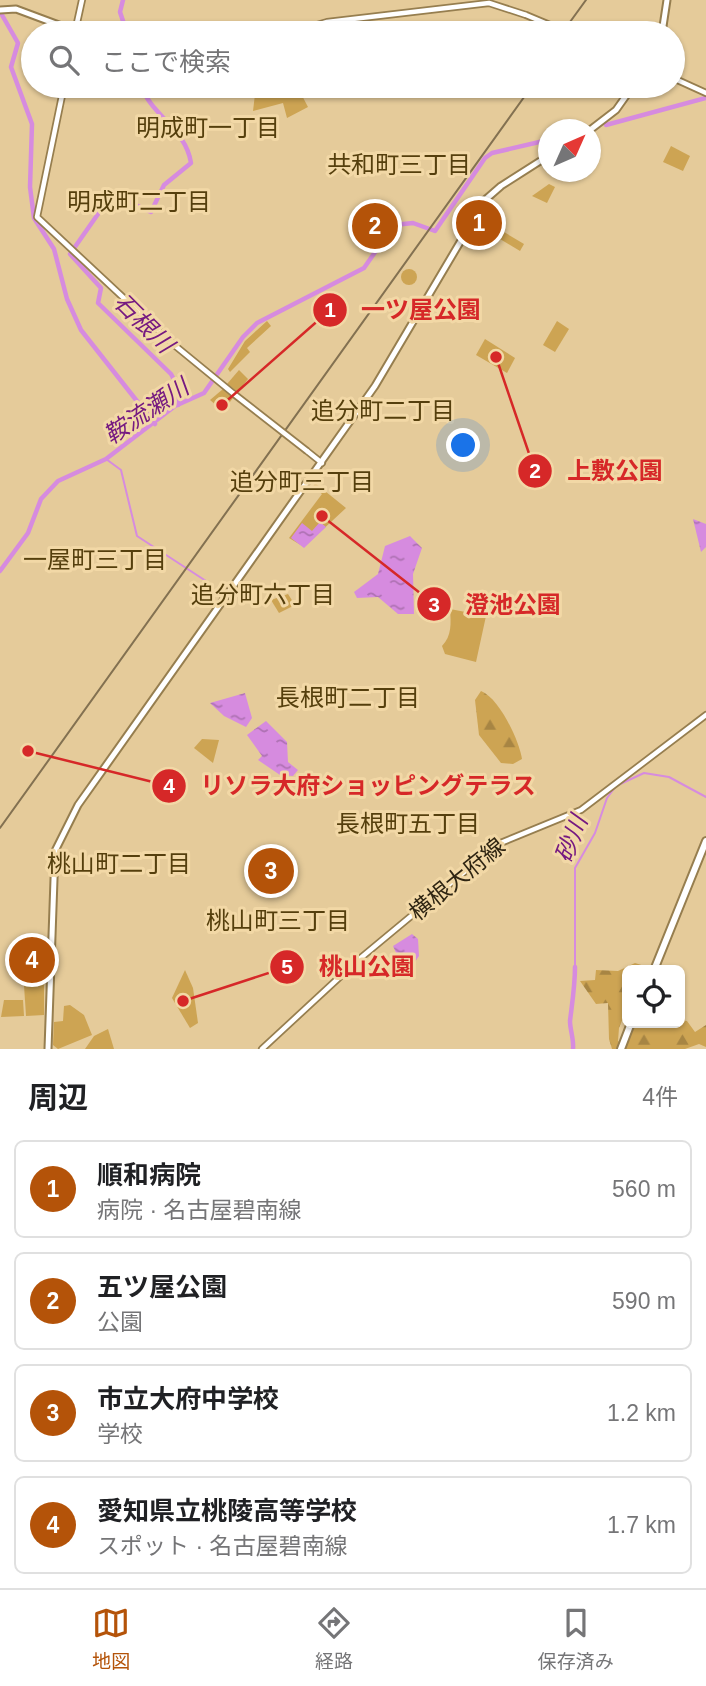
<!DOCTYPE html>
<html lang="ja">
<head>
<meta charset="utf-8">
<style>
  body { margin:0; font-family:Helvetica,"Noto Sans JP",sans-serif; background:#f2f2f2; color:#202124 }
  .controls { position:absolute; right:21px; bottom:21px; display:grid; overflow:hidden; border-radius:10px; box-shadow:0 2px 5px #0004 }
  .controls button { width:63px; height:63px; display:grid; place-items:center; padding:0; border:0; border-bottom:2px solid #e0e0e0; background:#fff; color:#202124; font:35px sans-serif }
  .compass { position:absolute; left:538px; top:119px; width:63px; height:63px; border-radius:50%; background:#fff; box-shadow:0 2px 5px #0004; rotate:45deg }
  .you { position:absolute; left:464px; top:446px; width:24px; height:24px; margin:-18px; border:5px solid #fff; border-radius:50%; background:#1a73e8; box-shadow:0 0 0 10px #1a73e833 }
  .badge { display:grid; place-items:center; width:46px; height:46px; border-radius:50%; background:#b45309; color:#fff; font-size:23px; font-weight:700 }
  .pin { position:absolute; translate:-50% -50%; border:4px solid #fff; box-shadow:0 2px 7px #0006 }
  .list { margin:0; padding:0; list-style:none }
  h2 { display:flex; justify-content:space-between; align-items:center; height:91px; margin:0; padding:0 28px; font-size:30px }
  h2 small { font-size:23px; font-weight:400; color:#757577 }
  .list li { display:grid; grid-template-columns:46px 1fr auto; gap:21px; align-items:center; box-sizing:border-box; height:98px; margin:0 14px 14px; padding:0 14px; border:2px solid #e0e0e0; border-radius:10px }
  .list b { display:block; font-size:26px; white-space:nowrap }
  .list p { margin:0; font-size:23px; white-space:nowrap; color:#757577 }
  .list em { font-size:23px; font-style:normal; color:#757577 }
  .icon { flex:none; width:38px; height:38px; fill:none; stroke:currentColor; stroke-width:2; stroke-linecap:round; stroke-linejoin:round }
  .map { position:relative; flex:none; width:706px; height:1049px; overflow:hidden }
  .search { position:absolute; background:#fff; box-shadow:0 2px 5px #0004; left:21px; right:21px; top:21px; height:77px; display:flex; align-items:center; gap:18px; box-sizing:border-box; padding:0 24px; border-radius:38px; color:#757577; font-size:26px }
  .sheet { height:539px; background:#fff }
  nav { display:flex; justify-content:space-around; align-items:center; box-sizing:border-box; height:98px; border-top:2px solid #e0e0e0; background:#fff; font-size:19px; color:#757577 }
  nav a { display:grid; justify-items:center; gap:4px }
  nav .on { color:#b45309 }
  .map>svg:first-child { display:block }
  .forest { fill:url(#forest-firs) }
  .park { fill:#cda453 }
  .water { fill:url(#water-ripples) }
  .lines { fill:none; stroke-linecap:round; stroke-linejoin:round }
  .stream { stroke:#d68bdf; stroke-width:2 }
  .river { stroke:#d68bdf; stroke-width:4.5 }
  .secondary-casing { stroke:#967e4f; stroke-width:8 }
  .primary-casing { stroke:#967e4f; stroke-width:9 }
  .trunk-casing { stroke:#967e4f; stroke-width:10 }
  .secondary { stroke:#fff; stroke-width:4.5 }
  .primary { stroke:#fff; stroke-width:5 }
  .trunk { stroke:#fff; stroke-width:6 }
  .rail { stroke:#837151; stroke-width:2 }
  .secondary-bridge-casing { stroke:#967e4f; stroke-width:8; stroke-linecap:butt }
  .secondary-bridge { stroke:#fff; stroke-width:4.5 }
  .labels { text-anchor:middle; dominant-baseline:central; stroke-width:6; stroke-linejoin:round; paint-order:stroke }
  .street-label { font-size:23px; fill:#2f2512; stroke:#f2d8a6 }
  .neighbourhood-label { font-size:24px; fill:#553f0d; stroke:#f2d8a6 }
  .water-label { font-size:24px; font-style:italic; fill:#761a81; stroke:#f2d8a6 }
  .leader { fill:none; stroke:#d62828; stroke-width:2.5 }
  .callout-dot { fill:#d62828; stroke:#f2d8a6; stroke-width:2.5 }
  .mark-label { font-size:21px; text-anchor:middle; font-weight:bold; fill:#fff }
  .callout-label { font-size:24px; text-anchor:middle; font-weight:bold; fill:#d62828; stroke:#f2d8a6; stroke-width:6; stroke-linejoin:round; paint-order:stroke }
</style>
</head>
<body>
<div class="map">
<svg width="706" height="1049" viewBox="0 0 706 1049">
  <defs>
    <pattern id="forest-firs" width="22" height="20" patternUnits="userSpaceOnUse" patternTransform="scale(1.75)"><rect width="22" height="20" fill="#cda453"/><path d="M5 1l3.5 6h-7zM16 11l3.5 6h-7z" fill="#a78543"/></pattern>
    <pattern id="water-ripples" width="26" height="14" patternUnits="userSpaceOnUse" patternTransform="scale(1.75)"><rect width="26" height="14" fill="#d68bdf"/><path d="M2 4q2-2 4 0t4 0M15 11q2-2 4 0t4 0" fill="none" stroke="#ae71b3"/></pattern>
  </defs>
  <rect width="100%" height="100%" fill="#e5cb9a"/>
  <!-- forest -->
  <g class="forest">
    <path d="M 481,691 C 499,698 519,740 522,759 L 513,764 L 501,763 L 479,735 L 475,700 Z"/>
    <path d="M 635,963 L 651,968 L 627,970 L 627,1008 L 619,1028 L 618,1041 L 621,1043 L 619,1049 L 612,1049 L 609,1039 L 608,1003 L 596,1004 L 580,981 L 595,980 L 596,970 L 618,971 Z"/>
    <path d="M 680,1020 L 687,1021 L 695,1032 L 706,1025 L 706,1047 L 699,1044 L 685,1049 L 625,1049 L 636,1023 L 664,1023 L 668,1026 L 680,1023 Z"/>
  </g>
  <!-- park -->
  <g class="park">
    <path d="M 256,86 L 297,86 L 308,107 L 287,118 L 283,103 L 253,111 Z"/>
    <path d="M 671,146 L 690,156 L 683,171 L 663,162 Z"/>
    <path d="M 549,184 L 555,187 L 547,203 L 532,196 Z"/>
    <path d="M 374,213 L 389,223 L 376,240 L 362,231 Z"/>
    <path d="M 499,229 L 524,244 L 520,251 L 495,236 Z"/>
    <circle cx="409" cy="277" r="8"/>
    <path d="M 267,321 L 271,326 L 247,348 L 250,352 L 230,372 L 228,369 L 245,341 Z"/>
    <path d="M 557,321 L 569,329 L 555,352 L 543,345 Z"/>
    <path d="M 485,339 L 515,358 L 507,373 L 476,355 Z"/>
    <path d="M 239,370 L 248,379 L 238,392 L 227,384 Z"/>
    <path d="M 223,389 L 233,398 L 223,411 L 210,400 Z"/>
    <path d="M 315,483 L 346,508 L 304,547 L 289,538 L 322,494 L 313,487 Z"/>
    <path d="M 288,594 L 295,605 L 279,613 L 271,600 Z"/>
    <path d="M 450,609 L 486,616 L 476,662 L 445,654 L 442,646 C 452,636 451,623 450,609 Z"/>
    <path d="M 202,739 L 219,740 L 213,763 L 194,748 Z"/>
    <path d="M 185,970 L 193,988 L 198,1023 L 190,1028 L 172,998 Z"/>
    <path d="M 30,978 L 44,985 L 44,1015 L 26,1016 L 24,985 Z"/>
    <path d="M 4,1000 L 23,1000 L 24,1016 L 1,1017 Z"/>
    <path d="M 70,1005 L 84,1015 L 92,1035 L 58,1049 L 53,1045 L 54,1022 L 63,1021 L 64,1006 Z"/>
    <path d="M 108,1029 L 114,1049 L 85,1049 L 94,1036 Z"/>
  </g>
  <!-- water -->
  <g class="water">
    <path d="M 693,519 L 706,524 L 706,547 L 701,552 Z"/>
    <path d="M 320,522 L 326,527 L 304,548 L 291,538 L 302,523 L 312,531 Z"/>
    <path d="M 410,536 L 422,548 L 413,574 L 414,614 L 398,614 L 378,597 L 357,598 L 354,592 L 378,574 L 385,546 Z"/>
    <path d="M 245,693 L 252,718 L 246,727 L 224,716 L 210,703 Z"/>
    <path d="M 266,721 L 287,742 L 288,762 L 298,770 L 293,776 L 280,775 L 258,760 L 262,756 L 247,735 Z"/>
    <path d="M 412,934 L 418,939 L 419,956 L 406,975 L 393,946 Z"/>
  </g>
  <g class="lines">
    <!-- stream -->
    <g class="stream">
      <path d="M 106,459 L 121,470 L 137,536 L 206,581"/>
      <path d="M 575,967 L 575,868 L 595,833 L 607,798 L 616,786 L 644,773 L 669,777 L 706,797"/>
    </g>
    <!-- river -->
    <g class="river">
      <path d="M 123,0 L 120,12 L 127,33"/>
      <path d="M 2,15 L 18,43 L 11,67 L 32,124 L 30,187 L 34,218 L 54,249 L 67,299 L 81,330 L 155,424"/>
      <path d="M 141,86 C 152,116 186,129 191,163 L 164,185 L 151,212 L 112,194 L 70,254 L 101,288 L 98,303 L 171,374 L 179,389 L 178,405"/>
      <path d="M 606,125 L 706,98"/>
      <path d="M 0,571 L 28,533 L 41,499 L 58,481 L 106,459 L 175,406 L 204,393 L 243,337 L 257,323 L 364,268 L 394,225 L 413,223 L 435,231 L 485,158 L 492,153 L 548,140"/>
      <path d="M 573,1049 C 574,1039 570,1030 570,1021 C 572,1004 575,986 575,967"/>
    </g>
    <defs>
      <g id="secondary">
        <path d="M 75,31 L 83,33"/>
        <path d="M 75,32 L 82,0"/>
        <path d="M 290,33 L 327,22 L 489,3 L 526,15"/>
        <path d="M 673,78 L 706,93"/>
        <path d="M 64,86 L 37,217 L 173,344 L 234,394"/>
        <path d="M 307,451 L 322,463"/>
        <path d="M 262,1049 L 357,961 L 498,844 L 581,810 L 706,715"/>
      </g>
      <g id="primary">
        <path d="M 0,10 L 16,9 L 75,31"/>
        <path d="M 662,33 L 667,0"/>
        <path d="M 590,130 L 616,110 L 633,86"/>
        <path d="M 48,1049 L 55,851 L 78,805 L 375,386 L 485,200 L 501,186 L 548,156"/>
      </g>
      <g id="trunk">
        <path d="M 654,970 L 706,841"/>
        <path d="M 621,1049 L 631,1023"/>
      </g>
    </defs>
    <!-- secondary casing -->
    <use href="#secondary" class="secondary-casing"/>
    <!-- primary casing -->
    <use href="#primary" class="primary-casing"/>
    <!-- trunk casing -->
    <use href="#trunk" class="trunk-casing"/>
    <!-- secondary -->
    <use href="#secondary" class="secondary"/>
    <!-- primary -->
    <use href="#primary" class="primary"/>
    <!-- trunk -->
    <use href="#trunk" class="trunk"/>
    <!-- rail -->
    <g class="rail">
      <path d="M 562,33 L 586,0"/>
      <path d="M 0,828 L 532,86"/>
    </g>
    <defs>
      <g id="secondary-bridge">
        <path d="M 526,15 L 569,33"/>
        <path d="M 234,394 L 307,451"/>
      </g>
    </defs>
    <!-- secondary-bridge casing -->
    <use href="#secondary-bridge" class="secondary-bridge-casing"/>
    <!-- secondary-bridge -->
    <use href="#secondary-bridge" class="secondary-bridge"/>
  </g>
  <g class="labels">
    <!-- street labels -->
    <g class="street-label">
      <text transform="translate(457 879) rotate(-39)">横根大府線</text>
    </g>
    <!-- neighbourhood labels -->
    <g class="neighbourhood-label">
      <text x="208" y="127">明成町一丁目</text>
      <text x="399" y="164">共和町三丁目</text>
      <text x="139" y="201">明成町二丁目</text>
      <text x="383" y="410">追分町二丁目</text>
      <text x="302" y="481">追分町三丁目</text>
      <text x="95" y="559">一屋町三丁目</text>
      <text x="263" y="594">追分町六丁目</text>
      <text x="348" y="697">長根町二丁目</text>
      <text x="408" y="823">長根町五丁目</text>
      <text x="119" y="863">桃山町二丁目</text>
      <text x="278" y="920">桃山町三丁目</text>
    </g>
    <!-- water labels -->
    <g class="water-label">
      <text transform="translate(144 323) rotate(45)">石根川</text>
      <text transform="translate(146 411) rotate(-34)">鞍流瀬川</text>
      <text transform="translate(571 839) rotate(-69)">砂川</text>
    </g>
  </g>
  <!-- callouts -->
  <path class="leader" d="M222 405L330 310M496 357L535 471M322 516L434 604M28 751L169 786M183 1001L287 967"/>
  <g class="callout-dot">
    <circle cx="222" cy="405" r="7"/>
    <circle cx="496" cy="357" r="7"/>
    <circle cx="322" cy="516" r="7"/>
    <circle cx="28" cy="751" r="7"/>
    <circle cx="183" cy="1001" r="7"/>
    <circle cx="330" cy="310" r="18"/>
    <circle cx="535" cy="471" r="18"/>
    <circle cx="434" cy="604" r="18"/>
    <circle cx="169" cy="786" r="18"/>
    <circle cx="287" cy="967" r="18"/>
  </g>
  <g class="mark-label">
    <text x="330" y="317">1</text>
    <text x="535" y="478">2</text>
    <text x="434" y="612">3</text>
    <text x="169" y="793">4</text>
    <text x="287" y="974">5</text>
  </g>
  <g class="callout-label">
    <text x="421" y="318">一ツ屋公園</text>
    <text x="615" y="479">上敷公園</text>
    <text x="513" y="613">澄池公園</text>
    <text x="368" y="794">リソラ大府ショッピングテラス</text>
    <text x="367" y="975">桃山公園</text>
  </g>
</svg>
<div class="controls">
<button><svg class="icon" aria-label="locate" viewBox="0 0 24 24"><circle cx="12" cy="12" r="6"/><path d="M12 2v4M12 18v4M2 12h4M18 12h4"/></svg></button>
</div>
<svg class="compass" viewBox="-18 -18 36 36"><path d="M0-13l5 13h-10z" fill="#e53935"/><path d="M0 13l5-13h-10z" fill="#757577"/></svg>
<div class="you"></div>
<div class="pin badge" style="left:479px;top:223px">1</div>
<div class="pin badge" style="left:375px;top:226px">2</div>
<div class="pin badge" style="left:271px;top:871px">3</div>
<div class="pin badge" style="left:32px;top:960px">4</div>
<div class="search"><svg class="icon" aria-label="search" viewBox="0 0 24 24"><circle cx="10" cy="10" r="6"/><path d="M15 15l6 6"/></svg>ここで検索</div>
</div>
<section class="sheet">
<h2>周辺<small>4件</small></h2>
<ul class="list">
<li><span class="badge">1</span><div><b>順和病院</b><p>病院 · 名古屋碧南線</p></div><em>560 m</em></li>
<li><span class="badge">2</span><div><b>五ツ屋公園</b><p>公園</p></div><em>590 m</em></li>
<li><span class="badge">3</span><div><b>市立大府中学校</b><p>学校</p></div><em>1.2 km</em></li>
<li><span class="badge">4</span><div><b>愛知県立桃陵高等学校</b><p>スポット · 名古屋碧南線</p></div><em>1.7 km</em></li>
</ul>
</section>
<nav>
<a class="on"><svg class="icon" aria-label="map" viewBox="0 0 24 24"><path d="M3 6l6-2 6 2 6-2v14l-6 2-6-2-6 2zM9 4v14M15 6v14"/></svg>地図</a>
<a><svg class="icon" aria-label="directions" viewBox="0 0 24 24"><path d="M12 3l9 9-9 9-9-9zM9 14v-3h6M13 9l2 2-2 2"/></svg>経路</a>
<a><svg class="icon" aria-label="saved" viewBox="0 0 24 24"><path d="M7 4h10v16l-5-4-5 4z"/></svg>保存済み</a>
</nav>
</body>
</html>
